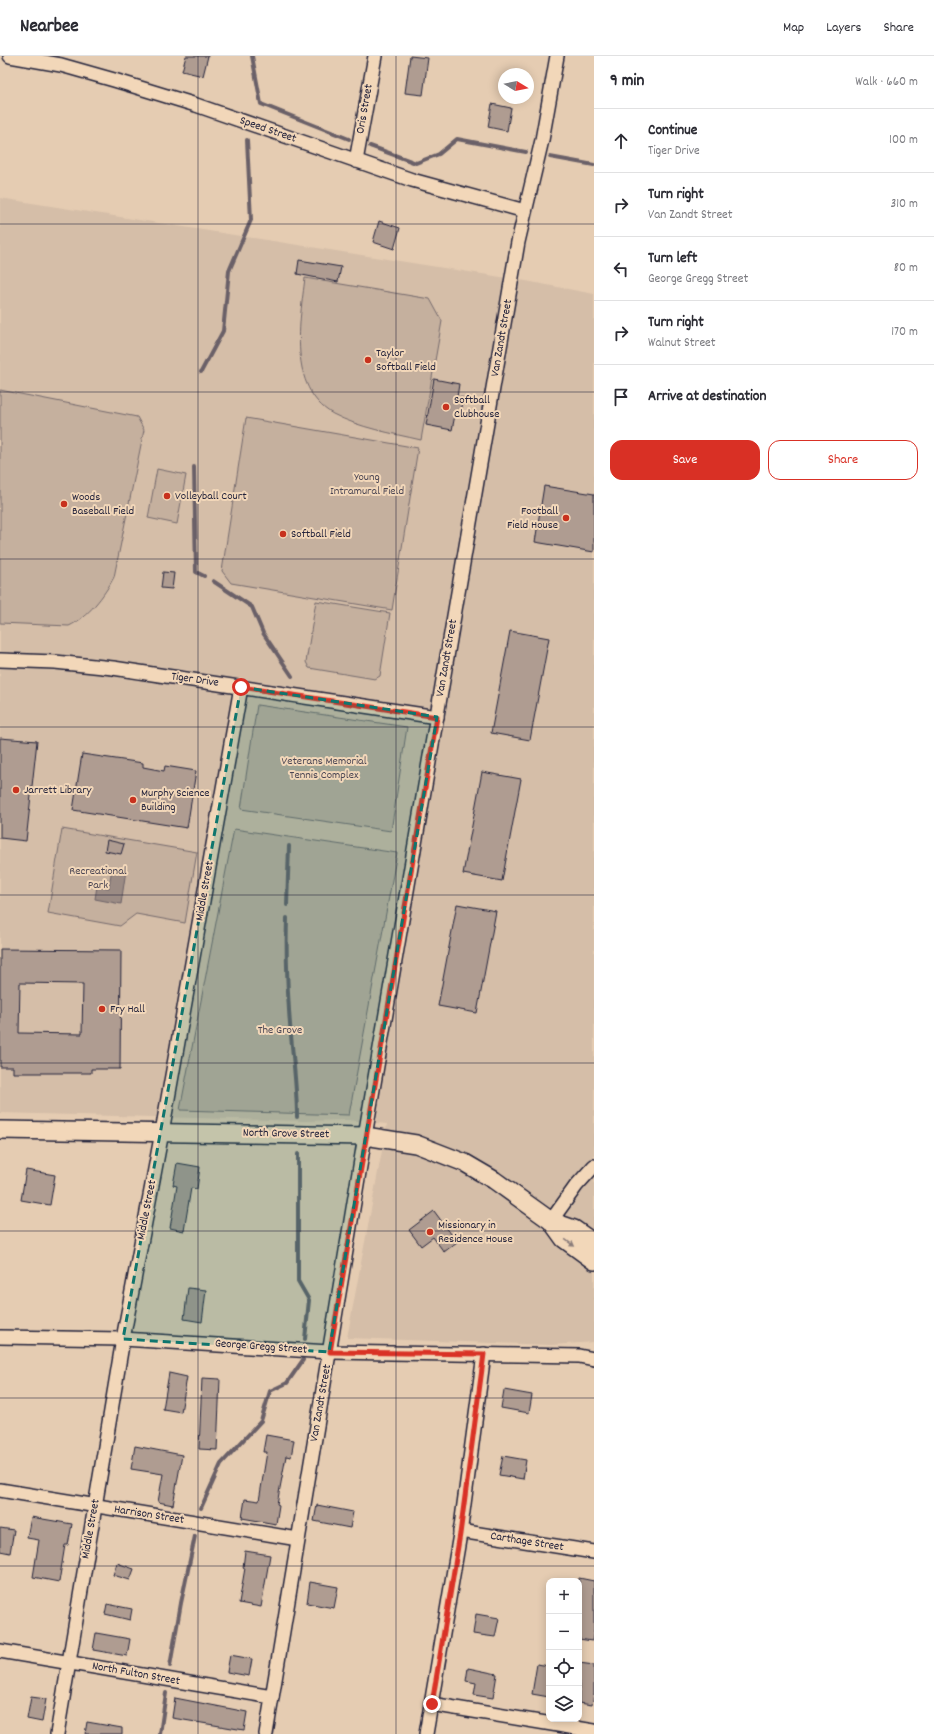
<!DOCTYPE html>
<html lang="en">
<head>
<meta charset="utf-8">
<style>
  body { margin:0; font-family:Dekko,sans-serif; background:#f7f7f7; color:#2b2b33 }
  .controls { position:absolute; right:12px; bottom:12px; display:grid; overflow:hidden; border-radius:8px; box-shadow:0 2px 10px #0003 }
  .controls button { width:36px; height:36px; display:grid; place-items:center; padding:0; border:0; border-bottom:1px solid #e1e1e2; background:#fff; color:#2b2b33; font:20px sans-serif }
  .compass { position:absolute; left:498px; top:12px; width:36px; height:36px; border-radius:50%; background:#fff; box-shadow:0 2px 10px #0003; rotate:100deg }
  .stop { position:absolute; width:12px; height:12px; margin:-9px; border:3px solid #d93025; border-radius:50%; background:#fff }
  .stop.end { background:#d93025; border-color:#fff; box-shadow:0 1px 4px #0008 }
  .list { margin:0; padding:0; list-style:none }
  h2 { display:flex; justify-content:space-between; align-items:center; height:52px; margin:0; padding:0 16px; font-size:17px }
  h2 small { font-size:13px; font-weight:400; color:#7c7c81 }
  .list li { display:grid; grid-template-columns:26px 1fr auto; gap:12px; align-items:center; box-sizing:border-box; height:64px; padding:0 16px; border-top:1px solid #e1e1e2 }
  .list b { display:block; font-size:15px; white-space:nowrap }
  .list p { margin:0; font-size:13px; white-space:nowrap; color:#7c7c81 }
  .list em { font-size:13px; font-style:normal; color:#7c7c81 }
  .actions { display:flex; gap:8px; padding:12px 16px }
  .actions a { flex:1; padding:9px 0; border:1px solid #d93025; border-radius:12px; text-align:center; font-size:14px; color:#d93025 }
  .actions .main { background:#d93025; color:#fff }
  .icon { flex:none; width:22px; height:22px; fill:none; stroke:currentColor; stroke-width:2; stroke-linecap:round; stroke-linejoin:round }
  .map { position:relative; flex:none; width:594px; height:1678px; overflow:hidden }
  header { display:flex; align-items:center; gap:24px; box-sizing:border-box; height:56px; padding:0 20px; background:#fff; border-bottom:1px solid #e1e1e2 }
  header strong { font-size:19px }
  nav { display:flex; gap:22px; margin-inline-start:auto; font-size:14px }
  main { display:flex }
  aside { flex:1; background:#fff }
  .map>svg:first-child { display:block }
  .built { fill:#d5bea8 }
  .green { fill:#c5b09e; stroke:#74696c }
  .water { fill:#9b8b84; stroke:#6b6167 }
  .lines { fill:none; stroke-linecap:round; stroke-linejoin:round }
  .stream { stroke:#6b6167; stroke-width:4 }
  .building { fill:#af9c91; stroke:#22223b; fill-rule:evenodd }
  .minor-casing { stroke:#22223b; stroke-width:16 }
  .major-casing { stroke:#22223b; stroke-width:20 }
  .minor { stroke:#f2d7b9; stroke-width:13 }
  .major { stroke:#f2d7b9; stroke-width:17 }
  .oneway { fill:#8a7c7a }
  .route { stroke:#d93025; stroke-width:5 }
  .marked { fill:#0f766e; fill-opacity:0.2; stroke:#0f766e; stroke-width:3; stroke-dasharray:8 5; stroke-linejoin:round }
  .grid { fill:none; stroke:#22223b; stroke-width:1; stroke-opacity:0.55 }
  .poi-dot { fill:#c8321e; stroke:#f2d7b9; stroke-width:1.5 }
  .labels { text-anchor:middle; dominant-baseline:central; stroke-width:4; stroke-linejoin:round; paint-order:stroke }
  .street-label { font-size:12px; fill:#22223b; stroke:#f2d7b9 }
  .poi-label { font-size:12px; fill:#22223b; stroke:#f2d7b9; text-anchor:start }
  .park-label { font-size:12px; fill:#4b4654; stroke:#f2d7b9 }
</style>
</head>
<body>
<header>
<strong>Nearbee</strong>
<nav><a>Map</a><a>Layers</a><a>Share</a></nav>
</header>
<main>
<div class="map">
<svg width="594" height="1678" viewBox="0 0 594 1678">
  <rect width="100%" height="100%" fill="#e5ccb2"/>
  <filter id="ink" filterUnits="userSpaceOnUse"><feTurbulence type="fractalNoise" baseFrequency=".025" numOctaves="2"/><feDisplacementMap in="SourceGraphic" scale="8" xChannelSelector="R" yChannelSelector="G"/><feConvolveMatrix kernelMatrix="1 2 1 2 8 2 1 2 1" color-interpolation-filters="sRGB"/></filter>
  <g filter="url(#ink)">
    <!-- built -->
    <path class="built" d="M 0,142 L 526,225 L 594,238 L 594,1286 L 551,1289 L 347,1282 L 387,1068 L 347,1064 L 304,1065 L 0,1057 Z"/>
    <!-- green -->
    <g class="green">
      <path d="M 305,222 L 430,243 L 442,265 L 421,384 C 391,377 360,372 333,358 C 287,332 300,264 305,222 Z"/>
      <path d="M 0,334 L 137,361 L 144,374 L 114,521 C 105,539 87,562 69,570 L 0,567 Z"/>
      <path d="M 246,362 L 418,392 L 392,554 L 231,527 L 222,515 Z"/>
      <path d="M 157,413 L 186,419 L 177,468 L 148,462 Z"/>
      <path d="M 316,545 L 390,557 L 380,620 L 375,623 L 309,612 L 306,606 Z"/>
      <path d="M 257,649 L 407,671 L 391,775 L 241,753 Z"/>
      <path d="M 62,773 L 197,796 L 185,867 L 136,858 L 120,870 L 48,857 Z"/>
      <path d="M 234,773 L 397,797 L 349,1059 L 180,1054 Z"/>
    </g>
    <!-- water -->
    <path class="water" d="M 112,811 L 126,814 L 121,848 L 95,843 L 97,830 L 109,832 Z"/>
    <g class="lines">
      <!-- stream -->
      <g class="stream">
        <path d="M 252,0 L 261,48 L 349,83"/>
        <path d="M 370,90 L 416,107 L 439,98 L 457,83 L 526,96"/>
        <path d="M 550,101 L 594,109"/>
        <path d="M 201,316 L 223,275 L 229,215 L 251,164 L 247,84"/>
        <path d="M 194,411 L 196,516 L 204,520"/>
        <path d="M 213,525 L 252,551 L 263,577 L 292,620"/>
        <path d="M 287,849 L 289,790"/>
        <path d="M 287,862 C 286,893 287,923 289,954 C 291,990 297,1025 297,1061"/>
        <path d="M 298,1098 L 298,1225 L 309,1244 L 305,1283"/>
        <path d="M 201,1452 L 221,1408 L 261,1365 L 270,1335 L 287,1327 L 303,1304"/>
        <path d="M 170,1610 L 181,1547 L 195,1480"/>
        <path d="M 160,1678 L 166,1637"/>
      </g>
    </g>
    <!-- building -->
    <g class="building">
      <path d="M 186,0 L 208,0 L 203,20 L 182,15 Z"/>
      <path d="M 410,0 L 428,2 L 423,39 L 405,37 Z"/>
      <path d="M 492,48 L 511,52 L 507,75 L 488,71 Z"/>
      <path d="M 379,165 L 400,172 L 394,193 L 373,186 Z"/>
      <path d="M 299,204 L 341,211 L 338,226 L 297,218 Z"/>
      <path d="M 434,323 L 459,328 L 457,341 L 464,342 L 460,360 L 455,359 L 452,374 L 426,369 Z"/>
      <path d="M 544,430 L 594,438 L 594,496 L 535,486 Z"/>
      <path d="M 163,516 L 174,517 L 172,533 L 161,532 Z"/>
      <path d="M 510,575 L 549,582 L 530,684 L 491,677 Z"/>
      <path d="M 0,682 L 37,685 L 26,785 L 0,782 Z"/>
      <path d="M 82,698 L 143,707 L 143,711 L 164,715 L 165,710 L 196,715 L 187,772 L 73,754 Z"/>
      <path d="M 482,716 L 521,723 L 502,825 L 463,818 Z"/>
      <path d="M 107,784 L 124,788 L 121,798 L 105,795 Z"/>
      <path d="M 457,848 L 496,855 L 477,957 L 438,950 Z"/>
      <path d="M 0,893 L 121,894 L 120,1013 L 91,1013 L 91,1017 L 13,1017 L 13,1011 L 0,1011 ZM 20,927 L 83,928 L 82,978 L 19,977 Z"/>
      <path d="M 177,1107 L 200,1111 L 197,1133 L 191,1132 L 184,1175 L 170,1172 L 177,1130 L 173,1129 Z"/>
      <path d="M 26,1114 L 55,1119 L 50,1149 L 21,1144 Z"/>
      <path d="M 434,1155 L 457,1186 L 444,1196 L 433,1181 L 421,1190 L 409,1174 Z"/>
      <path d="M 188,1232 L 206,1234 L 202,1266 L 184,1263 Z"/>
      <path d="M 169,1317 L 187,1321 L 181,1356 L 163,1353 Z"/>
      <path d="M 202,1322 L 220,1323 L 217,1394 L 199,1393 Z"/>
      <path d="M 504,1334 L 532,1339 L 529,1357 L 501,1352 Z"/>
      <path d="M 266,1379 L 294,1384 L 291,1401 L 286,1400 L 277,1448 L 279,1449 L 276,1468 L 242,1462 L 245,1443 L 259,1445 L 267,1396 L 263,1396 Z"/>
      <path d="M 135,1390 L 182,1399 L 173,1449 L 158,1446 L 163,1418 L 131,1413 Z"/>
      <path d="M 503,1400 L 526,1404 L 523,1423 L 499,1419 Z"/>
      <path d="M 317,1449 L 353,1456 L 350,1472 L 314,1465 Z"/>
      <path d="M 31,1461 L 72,1468 L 68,1489 L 65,1489 L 59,1526 L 33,1521 L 39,1484 L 27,1482 Z"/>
      <path d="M 0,1472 L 14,1474 L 10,1497 L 0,1495 Z"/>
      <path d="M 245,1495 L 270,1499 L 261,1551 L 239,1547 L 245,1512 L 243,1512 Z"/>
      <path d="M 117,1507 L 134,1513 L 130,1524 L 113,1519 Z"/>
      <path d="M 579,1522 L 594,1525 L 594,1574 L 592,1585 L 579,1583 Z"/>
      <path d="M 310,1526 L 338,1531 L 334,1552 L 307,1547 Z"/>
      <path d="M 107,1548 L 132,1553 L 130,1564 L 105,1558 Z"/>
      <path d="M 476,1558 L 499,1562 L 495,1581 L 473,1578 Z"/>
      <path d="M 96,1577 L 130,1583 L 127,1600 L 93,1594 Z"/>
      <path d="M 230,1599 L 252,1603 L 249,1620 L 227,1616 Z"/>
      <path d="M 579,1607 L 594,1609 L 594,1637 L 592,1649 L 579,1647 Z"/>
      <path d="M 537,1608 L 549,1610 L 549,1641 L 532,1638 Z"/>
      <path d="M 468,1612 L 497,1618 L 493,1642 L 474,1639 L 476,1627 L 466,1625 Z"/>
      <path d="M 31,1641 L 46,1643 L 42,1666 L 27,1663 Z"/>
      <path d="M 175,1642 L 247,1656 L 244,1674 L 172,1662 Z"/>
      <path d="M 87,1666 L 122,1672 L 122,1678 L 85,1678 Z"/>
    </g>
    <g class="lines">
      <defs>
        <g id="minor">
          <path d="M 10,0 L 61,9 L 114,24 L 196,49 L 412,124 L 525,155"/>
          <path d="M 356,105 L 375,0"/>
          <path d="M 0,604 L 55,606 L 113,612 L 437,661"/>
          <path d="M 551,1165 L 576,1130 L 594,1110"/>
          <path d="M 0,1281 L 123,1283 L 329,1296 L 579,1300 L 594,1303"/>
          <path d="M 0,1434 L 298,1483"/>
          <path d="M 460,1475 L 594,1496"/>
          <path d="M 0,1595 L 272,1641"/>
          <path d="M 431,1648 L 594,1675"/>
          <path d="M 57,1678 L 123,1283 L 162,1076 L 241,631"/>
          <path d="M 266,1678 L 365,1080 L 518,186 L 542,84 L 557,0"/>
          <path d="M 426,1678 L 460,1478 L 484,1298"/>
        </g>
        <g id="major">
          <path d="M 0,1074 L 365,1080 L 416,1088 L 465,1107 L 494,1124 L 551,1165 L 564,1183 L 594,1205"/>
          <path d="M 551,1165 L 574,1173 L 594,1187"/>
        </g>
      </defs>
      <!-- minor casing -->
      <use href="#minor" class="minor-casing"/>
      <!-- major casing -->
      <use href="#major" class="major-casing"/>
      <!-- minor -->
      <use href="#minor" class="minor"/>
      <!-- major -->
      <use href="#major" class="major"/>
    </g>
    <!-- one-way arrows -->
    <defs><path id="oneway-solid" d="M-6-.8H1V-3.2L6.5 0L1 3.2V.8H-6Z"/></defs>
    <use class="oneway" href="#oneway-solid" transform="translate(570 1187) rotate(36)"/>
  </g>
  <g class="lines" filter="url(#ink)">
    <!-- route -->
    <path class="route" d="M 241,631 L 437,661 L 330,1296 L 484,1298 L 460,1478 L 432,1648"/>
  </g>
  <!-- marked area -->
  <path class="marked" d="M 241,631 L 437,661 L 329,1296 L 123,1283 Z"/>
  <!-- grid -->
  <path class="grid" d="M 198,0 L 198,1678M 396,0 L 396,1678M 0,168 L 594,168M 0,336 L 594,336M 0,503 L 594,503M 0,671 L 594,671M 0,839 L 594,839M 0,1007 L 594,1007M 0,1175 L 594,1175M 0,1342 L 594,1342M 0,1510 L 594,1510"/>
  <!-- markers -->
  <g class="poi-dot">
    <circle cx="368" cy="304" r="4"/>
    <circle cx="446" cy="351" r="4"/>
    <circle cx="167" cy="440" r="4"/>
    <circle cx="64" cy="448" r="4"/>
    <circle cx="566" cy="462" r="4"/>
    <circle cx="283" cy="478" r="4"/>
    <circle cx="16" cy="734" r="4"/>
    <circle cx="133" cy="744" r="4"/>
    <circle cx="102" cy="953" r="4"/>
    <circle cx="430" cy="1176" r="4"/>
  </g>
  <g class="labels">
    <!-- street labels -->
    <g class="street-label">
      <text transform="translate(365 53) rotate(-80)">Oris Street</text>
      <text transform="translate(268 74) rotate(19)">Speed Street</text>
      <text transform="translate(502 282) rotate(-80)">Van Zandt Street</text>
      <text transform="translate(447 602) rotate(-80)">Van Zandt Street</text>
      <text transform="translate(195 624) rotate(8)">Tiger Drive</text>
      <text transform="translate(205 835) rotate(-80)">Middle Street</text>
      <text transform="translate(286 1078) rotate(1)">North Grove Street</text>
      <text transform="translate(147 1154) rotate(-79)">Middle Street</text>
      <text transform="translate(261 1291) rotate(4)">George Gregg Street</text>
      <text transform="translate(321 1347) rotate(-80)">Van Zandt Street</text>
      <text transform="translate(149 1459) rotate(9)">Harrison Street</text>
      <text transform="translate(91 1473) rotate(-80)">Middle Street</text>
      <text transform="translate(527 1486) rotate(9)">Carthage Street</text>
      <text transform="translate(136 1618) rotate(10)">North Fulton Street</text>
    </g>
    <!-- poi labels -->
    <g class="poi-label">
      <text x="376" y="297">Taylor<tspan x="376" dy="14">Softball Field</tspan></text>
      <text x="454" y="344">Softball<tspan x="454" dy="14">Clubhouse</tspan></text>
      <text x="175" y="440">Volleyball Court</text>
      <text x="72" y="441">Woods<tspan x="72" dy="14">Baseball Field</tspan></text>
      <text x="558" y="455" text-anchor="end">Football<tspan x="558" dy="14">Field House</tspan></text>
      <text x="291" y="478">Softball Field</text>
      <text x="24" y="734">Jarrett Library</text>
      <text x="141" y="737">Murphy Science<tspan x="141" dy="14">Building</tspan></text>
      <text x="110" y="953">Fry Hall</text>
      <text x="438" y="1169">Missionary in<tspan x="438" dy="14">Residence House</tspan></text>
    </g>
    <!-- park labels -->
    <g class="park-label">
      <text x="367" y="421">Young<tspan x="367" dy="14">Intramural Field</tspan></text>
      <text x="324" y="705">Veterans Memorial<tspan x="324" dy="14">Tennis Complex</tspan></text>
      <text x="98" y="815">Recreational<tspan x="98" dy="14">Park</tspan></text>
      <text x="280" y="974">The Grove</text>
    </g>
  </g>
</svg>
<div class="controls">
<button>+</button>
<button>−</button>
<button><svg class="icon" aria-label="locate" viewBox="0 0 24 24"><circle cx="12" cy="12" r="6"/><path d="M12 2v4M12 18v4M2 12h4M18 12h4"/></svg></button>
<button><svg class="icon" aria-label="layers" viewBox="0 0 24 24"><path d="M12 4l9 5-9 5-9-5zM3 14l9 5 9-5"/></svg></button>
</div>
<svg class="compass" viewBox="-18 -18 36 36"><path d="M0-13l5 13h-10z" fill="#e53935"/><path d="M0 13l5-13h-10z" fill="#7c7c81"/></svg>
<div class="stop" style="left:241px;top:631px"></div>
<div class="stop end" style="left:432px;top:1648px"></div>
</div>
<aside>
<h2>9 min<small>Walk · 660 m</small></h2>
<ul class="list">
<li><svg class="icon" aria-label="ahead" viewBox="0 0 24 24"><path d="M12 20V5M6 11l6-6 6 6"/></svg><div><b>Continue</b><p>Tiger Drive</p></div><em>100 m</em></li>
<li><svg class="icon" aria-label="right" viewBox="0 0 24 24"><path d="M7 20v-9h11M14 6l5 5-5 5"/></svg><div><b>Turn right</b><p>Van Zandt Street</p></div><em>310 m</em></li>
<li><svg class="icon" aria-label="left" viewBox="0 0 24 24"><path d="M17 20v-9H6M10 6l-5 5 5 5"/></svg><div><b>Turn left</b><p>George Gregg Street</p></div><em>80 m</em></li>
<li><svg class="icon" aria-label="right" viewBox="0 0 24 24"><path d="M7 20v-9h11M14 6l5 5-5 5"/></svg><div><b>Turn right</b><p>Walnut Street</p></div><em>170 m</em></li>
<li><svg class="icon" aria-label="arrive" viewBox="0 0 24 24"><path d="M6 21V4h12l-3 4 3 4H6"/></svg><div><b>Arrive at destination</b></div></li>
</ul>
<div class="actions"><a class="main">Save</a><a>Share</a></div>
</aside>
</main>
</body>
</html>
